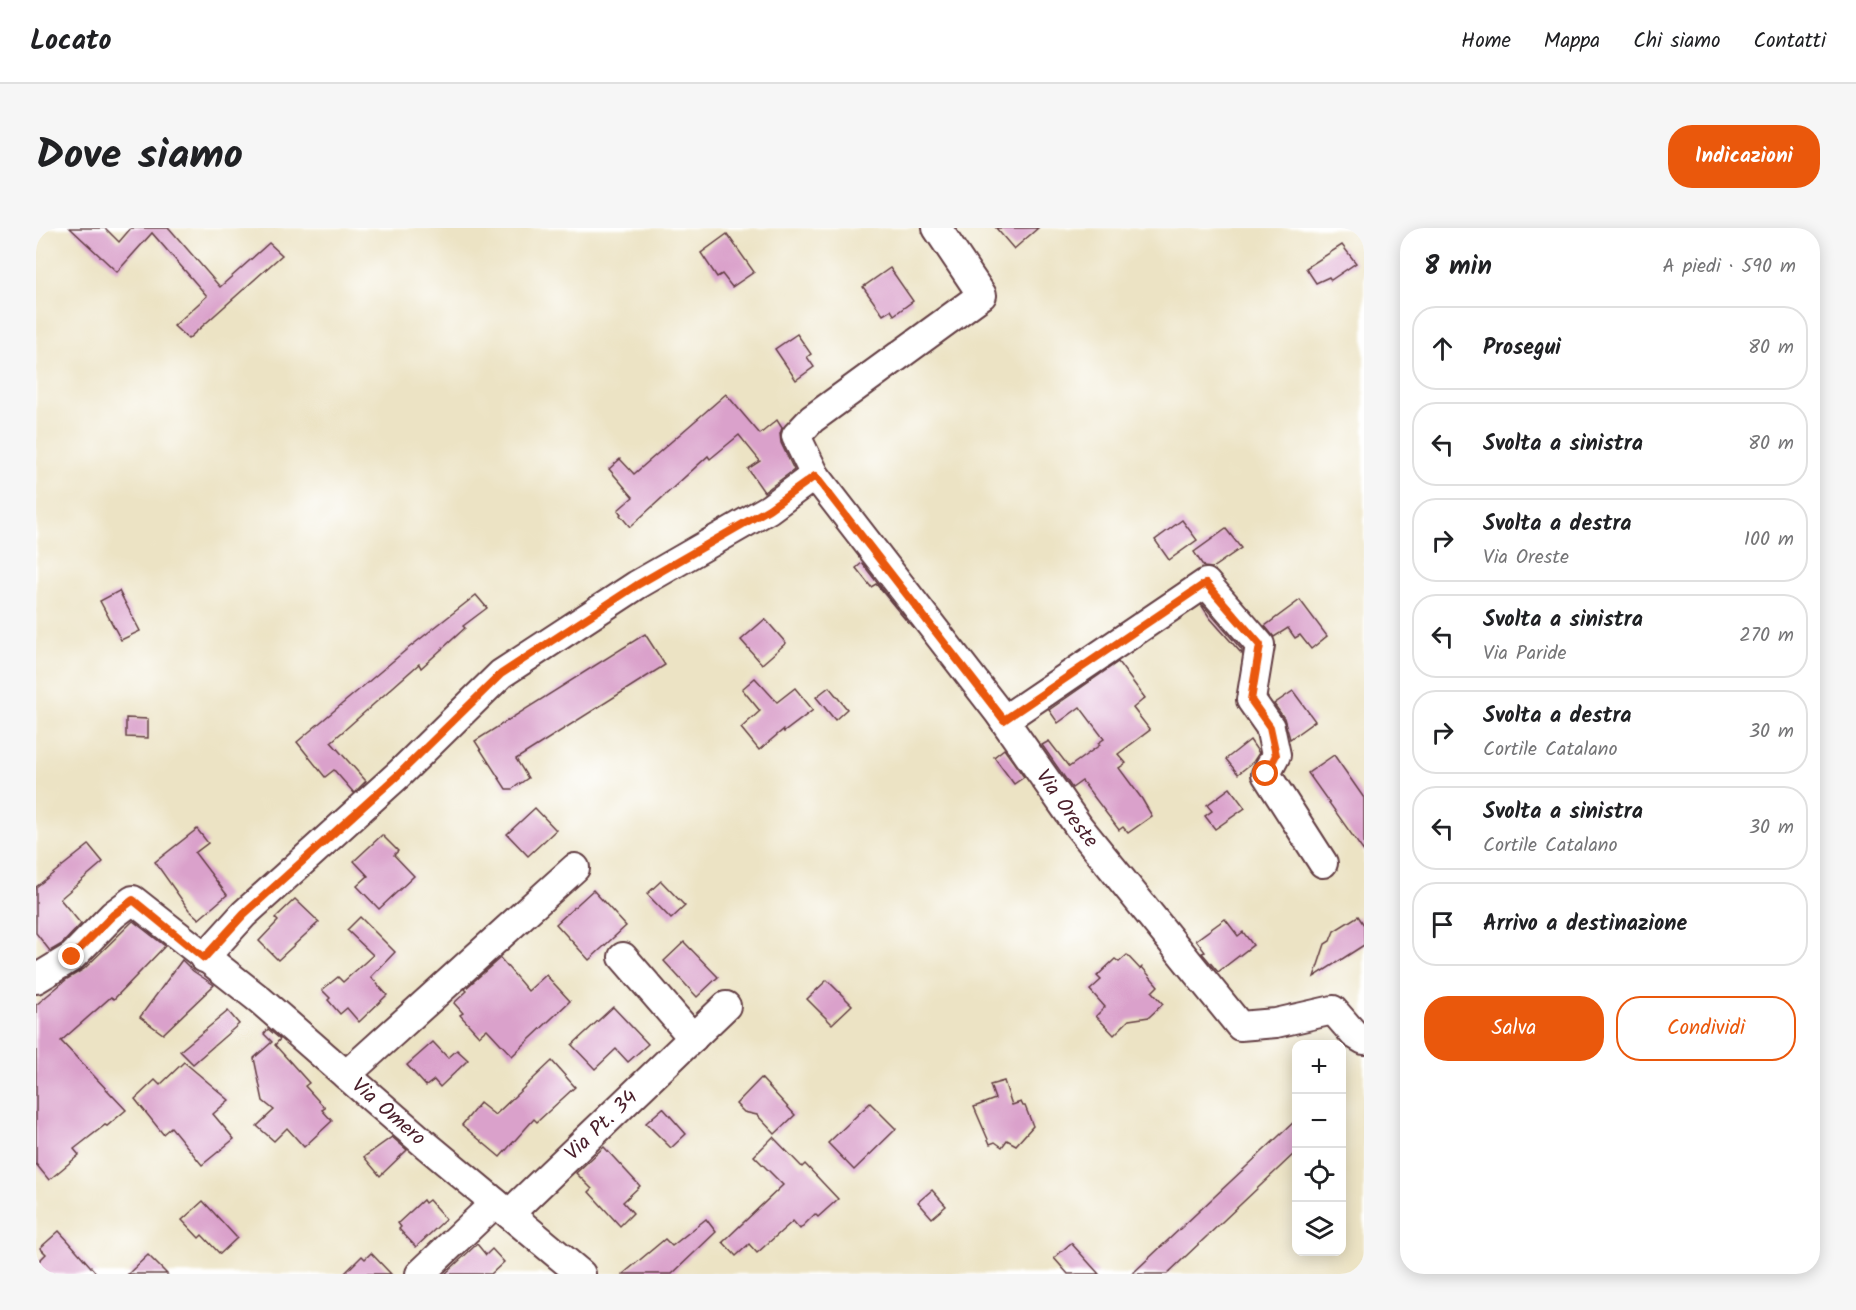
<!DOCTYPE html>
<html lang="it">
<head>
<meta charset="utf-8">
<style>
  body { margin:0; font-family:Kalam,sans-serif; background:#f6f6f6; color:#202124 }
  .controls { position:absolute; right:18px; bottom:18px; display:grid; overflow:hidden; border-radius:12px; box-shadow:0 3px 15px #0003 }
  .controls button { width:54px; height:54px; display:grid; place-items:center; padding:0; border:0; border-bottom:2px solid #e0e0e0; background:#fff; color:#202124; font:30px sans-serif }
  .stop { position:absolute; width:18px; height:18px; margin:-14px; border:4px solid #ea580c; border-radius:50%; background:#fff }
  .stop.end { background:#ea580c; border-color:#fff; box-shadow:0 2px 6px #0008 }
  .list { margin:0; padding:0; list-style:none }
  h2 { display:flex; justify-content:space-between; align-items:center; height:78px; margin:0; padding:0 24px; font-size:26px }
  h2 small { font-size:20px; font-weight:400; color:#757577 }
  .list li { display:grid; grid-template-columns:39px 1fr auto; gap:18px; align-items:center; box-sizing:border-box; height:84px; margin:0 12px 12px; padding:0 12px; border:2px solid #e0e0e0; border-radius:24px }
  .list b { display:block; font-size:22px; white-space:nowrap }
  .list p { margin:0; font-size:20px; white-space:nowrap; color:#757577 }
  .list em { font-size:20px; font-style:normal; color:#757577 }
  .actions { display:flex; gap:12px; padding:18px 24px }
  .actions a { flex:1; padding:14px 0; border:2px solid #ea580c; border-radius:24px; text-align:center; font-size:21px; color:#ea580c }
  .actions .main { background:#ea580c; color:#fff }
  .icon { flex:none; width:33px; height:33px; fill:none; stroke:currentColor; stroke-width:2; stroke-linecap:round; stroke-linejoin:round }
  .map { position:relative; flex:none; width:1328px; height:1046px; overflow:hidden; border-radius:24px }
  header { display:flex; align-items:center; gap:36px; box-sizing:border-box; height:84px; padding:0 30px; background:#fff; border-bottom:2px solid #e0e0e0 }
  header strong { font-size:28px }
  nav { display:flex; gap:33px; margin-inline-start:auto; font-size:21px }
  .intro { display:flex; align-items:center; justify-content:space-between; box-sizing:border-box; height:144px; padding:0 36px }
  h1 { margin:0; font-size:42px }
  .button { padding:15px 27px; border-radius:24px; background:#ea580c; color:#fff; font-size:21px; font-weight:700 }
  main { display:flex; gap:36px; padding:0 36px }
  aside { flex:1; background:#fff; border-radius:24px; box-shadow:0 3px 15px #0003 }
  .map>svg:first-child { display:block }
  .building { fill:#daa1cb }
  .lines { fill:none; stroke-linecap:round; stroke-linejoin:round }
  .minor-casing { stroke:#623c42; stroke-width:32 }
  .minor { stroke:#fff; stroke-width:28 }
  .route { stroke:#ea580c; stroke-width:8 }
  .labels { text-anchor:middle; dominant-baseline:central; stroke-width:4.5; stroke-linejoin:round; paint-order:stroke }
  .street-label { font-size:21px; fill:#4a1f2b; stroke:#fff }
</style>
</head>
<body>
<header>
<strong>Locato</strong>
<nav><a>Home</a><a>Mappa</a><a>Chi siamo</a><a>Contatti</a></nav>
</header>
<div class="intro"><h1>Dove siamo</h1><a class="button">Indicazioni</a></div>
<main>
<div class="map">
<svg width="1328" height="1046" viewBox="0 0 1328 1046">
  <rect width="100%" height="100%" fill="#fff"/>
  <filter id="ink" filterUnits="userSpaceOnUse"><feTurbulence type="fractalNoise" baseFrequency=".0167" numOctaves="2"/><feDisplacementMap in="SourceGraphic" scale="12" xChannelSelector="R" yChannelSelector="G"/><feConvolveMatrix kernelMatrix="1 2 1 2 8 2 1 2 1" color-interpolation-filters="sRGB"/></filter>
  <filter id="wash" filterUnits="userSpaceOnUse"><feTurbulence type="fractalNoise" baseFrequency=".008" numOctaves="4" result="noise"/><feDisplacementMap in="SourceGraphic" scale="24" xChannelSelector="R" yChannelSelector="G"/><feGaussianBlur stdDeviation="1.35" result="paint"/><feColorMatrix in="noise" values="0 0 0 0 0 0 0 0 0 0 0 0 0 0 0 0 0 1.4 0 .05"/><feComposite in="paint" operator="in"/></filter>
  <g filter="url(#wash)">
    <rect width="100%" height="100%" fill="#ece3c4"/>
    <g id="blocks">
      <!-- building -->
      <g class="building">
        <path d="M 34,0 L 69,0 L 83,14 L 95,0 L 133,0 L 184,59 L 233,15 L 246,27 L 152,111 L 138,98 L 171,68 L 116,5 L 81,44 Z"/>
        <path d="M 960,0 L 1002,0 L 978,21 Z"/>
        <path d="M 691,6 L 718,44 L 696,59 L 686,46 L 681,49 L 665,25 Z"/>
        <path d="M 1306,17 L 1320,35 L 1295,52 L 1293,49 L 1280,55 L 1270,40 Z"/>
        <path d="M 854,40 L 877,73 L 858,87 L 855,82 L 847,87 L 827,59 Z"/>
        <path d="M 761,106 L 775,126 L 771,129 L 778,139 L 760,152 L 739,121 Z"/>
        <path d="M 690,166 L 724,206 L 741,192 L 746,200 L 744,206 L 745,215 L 758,242 L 728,264 L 712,241 L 724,233 L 703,207 L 674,231 L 672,228 L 594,299 L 584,287 L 585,286 L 582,282 L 597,269 L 573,241 L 584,231 L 598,246 Z"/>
        <path d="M 1146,292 L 1161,312 L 1133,332 L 1119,312 Z"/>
        <path d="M 1190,301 L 1205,320 L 1176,340 L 1168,339 L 1158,324 Z"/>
        <path d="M 826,335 L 873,396 L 840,356 L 835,359 L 820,340 Z"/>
        <path d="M 83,363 L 104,403 L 85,412 L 64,373 Z"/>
        <path d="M 440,367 L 451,380 L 427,398 L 429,400 L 385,440 L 383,436 L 295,514 L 330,553 L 318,565 L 298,542 L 289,549 L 261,514 L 370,422 Z"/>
        <path d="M 1264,372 L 1291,408 L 1275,421 L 1264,407 L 1259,410 L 1252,400 L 1238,409 L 1229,398 Z"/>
        <path d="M 1167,377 L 1206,422 L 1206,426 L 1174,390 L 1166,378 Z"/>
        <path d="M 729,391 L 750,415 L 726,436 L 705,412 Z"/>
        <path d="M 609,406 L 629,437 L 480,531 L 492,550 L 476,561 L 470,561 L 439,513 Z"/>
        <path d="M 1082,434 L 1109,470 L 1097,480 L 1114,502 L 1082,526 L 1090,535 L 1083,540 L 1106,571 L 1116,588 L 1092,605 L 1087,599 L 1083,602 L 1046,553 L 1036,560 L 1006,517 L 1013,513 L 1033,539 L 1064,517 L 1062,515 L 1068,511 L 1044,479 L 1022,495 L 1013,482 Z"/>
        <path d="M 719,450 L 741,474 L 759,460 L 777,482 L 748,504 L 747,502 L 723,522 L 705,500 L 724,483 L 706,461 Z"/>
        <path d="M 793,459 L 811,481 L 799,492 L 780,469 Z"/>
        <path d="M 1257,463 L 1279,493 L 1254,511 L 1248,490 L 1238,476 Z"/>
        <path d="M 90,490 L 112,491 L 112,510 L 90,509 Z"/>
        <path d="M 1214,512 L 1223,525 L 1217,534 L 1202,546 L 1190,531 Z"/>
        <path d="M 968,521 L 988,549 L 978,556 L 958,529 Z"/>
        <path d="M 1298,527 L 1328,570 L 1328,624 L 1272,545 Z"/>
        <path d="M 1194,560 L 1209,580 L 1179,601 L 1169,588 L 1176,583 L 1171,577 Z"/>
        <path d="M 499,580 L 520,602 L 492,628 L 471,606 Z"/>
        <path d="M 161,601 L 172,615 L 159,625 L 191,667 L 163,691 L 153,682 L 119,634 Z"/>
        <path d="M 346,607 L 362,623 L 358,627 L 378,648 L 343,681 L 321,658 L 332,648 L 318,633 Z"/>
        <path d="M 53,617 L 67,634 L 24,671 L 45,696 L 26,716 L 14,723 L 0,705 L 0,659 Z"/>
        <path d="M 625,653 L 649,678 L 635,691 L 611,666 Z"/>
        <path d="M 557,662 L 590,698 L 553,732 L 520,696 Z"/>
        <path d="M 259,671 L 283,694 L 242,732 L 223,713 L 242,693 L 239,690 Z"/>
        <path d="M 1322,688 L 1328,697 L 1328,717 L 1278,749 L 1289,716 L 1294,713 L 1298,703 Z"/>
        <path d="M 324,689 L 359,724 L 335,749 L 351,767 L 323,794 L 311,780 L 304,786 L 292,772 L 294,770 L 286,762 L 302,749 L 307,754 L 337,727 L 311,702 Z"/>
        <path d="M 1189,691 L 1202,708 L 1207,704 L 1217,717 L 1182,744 L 1166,725 L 1169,724 L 1160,712 Z"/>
        <path d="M 97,693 L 129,718 L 78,771 L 75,769 L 25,813 L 90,882 L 71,898 L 69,897 L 38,921 L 43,927 L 13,952 L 0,936 L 0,777 L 31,751 L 48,741 Z"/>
        <path d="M 648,714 L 682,749 L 661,769 L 628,733 Z"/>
        <path d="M 1091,727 L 1104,741 L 1106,739 L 1122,758 L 1116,764 L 1127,776 L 1113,789 L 1093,792 L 1078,807 L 1060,788 L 1069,779 L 1054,762 L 1065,752 L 1061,748 L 1079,731 L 1083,734 Z"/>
        <path d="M 464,730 L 492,763 L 510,747 L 534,773 L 476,828 L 451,801 L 443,808 L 424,787 L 427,785 L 418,775 L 431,763 L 429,761 Z"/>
        <path d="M 146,732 L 157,743 L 178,757 L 127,806 L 104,789 Z"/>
        <path d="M 791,752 L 816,777 L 796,796 L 771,771 Z"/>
        <path d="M 577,779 L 612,816 L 592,834 L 580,821 L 559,841 L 536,817 Z"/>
        <path d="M 192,783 L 203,796 L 157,836 L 144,823 Z"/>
        <path d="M 232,801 L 244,811 L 239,817 L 273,855 L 269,858 L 289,880 L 286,882 L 296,893 L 268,919 L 251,900 L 238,913 L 221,898 L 238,882 L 227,873 L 218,830 L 236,814 L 228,806 Z"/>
        <path d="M 397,814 L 412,830 L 421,822 L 432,832 L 404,859 L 398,852 L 390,858 L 371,837 Z"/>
        <path d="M 516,833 L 539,859 L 501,894 L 498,891 L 464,929 L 426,897 L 444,875 L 459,887 Z"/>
        <path d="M 148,834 L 193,872 L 177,886 L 198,911 L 166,937 L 135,899 L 127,906 L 99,871 L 119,852 L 124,857 Z"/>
        <path d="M 725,850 L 759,887 L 739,906 L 721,887 L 708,884 L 700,876 Z"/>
        <path d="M 968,853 L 976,877 L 985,874 L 987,878 L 989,878 L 997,898 L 980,917 L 971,912 L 966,919 L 959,914 L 954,916 L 938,879 L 959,871 L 954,857 Z"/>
        <path d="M 834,875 L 860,901 L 818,942 L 792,915 Z"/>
        <path d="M 627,880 L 650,906 L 635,920 L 610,895 Z"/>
        <path d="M 1260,892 L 1260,924 L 1131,1046 L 1096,1046 Z"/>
        <path d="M 356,909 L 371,922 L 344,948 L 328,929 Z"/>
        <path d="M 737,909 L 766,939 L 769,936 L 802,971 L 782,989 L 779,986 L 764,1001 L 757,993 L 721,1025 L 713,1016 L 700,1028 L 687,1014 L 747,957 L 718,928 Z"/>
        <path d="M 568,919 L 604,958 L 587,974 L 597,985 L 584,998 L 553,964 L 556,961 L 540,945 Z"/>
        <path d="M 896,962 L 910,978 L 896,990 L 882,974 Z"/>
        <path d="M 387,972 L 389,975 L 393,972 L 410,991 L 380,1019 L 363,1001 L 365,999 L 362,995 Z"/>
        <path d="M 167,973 L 201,1010 L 184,1026 L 166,1007 L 163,1010 L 146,992 Z"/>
        <path d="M 670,991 L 680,1004 L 636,1046 L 587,1046 L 629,1011 L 636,1018 Z"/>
        <path d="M 23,1003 L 34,1015 L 61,1046 L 0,1046 L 0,1036 L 10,1026 L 4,1020 Z"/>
        <path d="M 1035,1015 L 1063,1046 L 1032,1046 L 1018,1030 Z"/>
        <path d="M 441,1016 L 450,1027 L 456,1021 L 468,1034 L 455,1046 L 409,1046 Z"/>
        <path d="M 335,1025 L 355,1046 L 308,1046 L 326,1028 L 329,1031 Z"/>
        <path d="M 112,1027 L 131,1046 L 92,1046 Z"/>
      </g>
    </g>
  </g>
  <g filter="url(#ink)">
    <use href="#blocks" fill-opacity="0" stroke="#623c42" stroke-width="1.5"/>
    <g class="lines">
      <defs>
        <g id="minor">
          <path id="s1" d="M 901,0 L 946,67 L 776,191 L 760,208 L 779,247 L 963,485 L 1043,599 L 1204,798 L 1240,795 L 1297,782 L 1318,806 L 1328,812"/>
          <path d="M 968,492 L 1170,355 L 1224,417 L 1215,472 L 1234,499 L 1240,527 L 1230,546 L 1287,635"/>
          <path d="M 587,729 L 657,810"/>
          <path d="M 168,730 L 208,686 L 362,547 L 465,446 L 601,357 L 733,281 L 779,247"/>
          <path id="s2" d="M 0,751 L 36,729 L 77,687 L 97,672 L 224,772 L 389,916 L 545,1046"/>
          <path d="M 310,847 L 539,640"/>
          <path id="s3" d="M 473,986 L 690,778"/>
          <path d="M 384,1046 L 459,975"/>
        </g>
      </defs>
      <!-- minor casing -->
      <use href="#minor" class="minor-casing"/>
      <!-- minor -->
      <use href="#minor" class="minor"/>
    </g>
  </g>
  <g class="lines" filter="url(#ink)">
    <!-- route -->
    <path class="route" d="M 36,729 L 77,687 L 97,672 L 168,730 L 208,686 L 362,547 L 465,446 L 601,357 L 733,281 L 779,248 L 968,492 L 1170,355 L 1224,417 L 1215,472 L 1234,499 L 1240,527 L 1230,546"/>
  </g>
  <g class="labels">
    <!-- street labels -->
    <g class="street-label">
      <text stroke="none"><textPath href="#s1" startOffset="776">Via Oreste</textPath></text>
      <text stroke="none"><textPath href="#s2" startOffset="458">Via Omero</textPath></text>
      <text stroke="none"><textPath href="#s3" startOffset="128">Via Pt. 34</textPath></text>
    </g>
  </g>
</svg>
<div class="controls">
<button>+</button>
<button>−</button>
<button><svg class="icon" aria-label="locate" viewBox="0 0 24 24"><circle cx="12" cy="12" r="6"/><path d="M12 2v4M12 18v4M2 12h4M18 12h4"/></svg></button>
<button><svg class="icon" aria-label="layers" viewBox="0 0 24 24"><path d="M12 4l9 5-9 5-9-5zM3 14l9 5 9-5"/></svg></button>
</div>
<div class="stop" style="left:1230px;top:546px"></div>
<div class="stop end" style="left:36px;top:729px"></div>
</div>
<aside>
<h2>8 min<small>A piedi · 590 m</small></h2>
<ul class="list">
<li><svg class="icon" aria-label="ahead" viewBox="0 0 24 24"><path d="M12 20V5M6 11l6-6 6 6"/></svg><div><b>Prosegui</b></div><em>80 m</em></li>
<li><svg class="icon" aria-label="left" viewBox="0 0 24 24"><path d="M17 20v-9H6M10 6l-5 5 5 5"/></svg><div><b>Svolta a sinistra</b></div><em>80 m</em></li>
<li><svg class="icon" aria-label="right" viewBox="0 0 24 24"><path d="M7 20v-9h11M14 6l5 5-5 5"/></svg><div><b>Svolta a destra</b><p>Via Oreste</p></div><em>100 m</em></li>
<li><svg class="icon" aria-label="left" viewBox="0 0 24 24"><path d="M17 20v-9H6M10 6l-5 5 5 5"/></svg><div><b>Svolta a sinistra</b><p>Via Paride</p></div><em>270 m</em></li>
<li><svg class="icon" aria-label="right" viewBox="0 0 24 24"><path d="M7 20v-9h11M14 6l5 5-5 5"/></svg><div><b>Svolta a destra</b><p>Cortile Catalano</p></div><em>30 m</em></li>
<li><svg class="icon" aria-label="left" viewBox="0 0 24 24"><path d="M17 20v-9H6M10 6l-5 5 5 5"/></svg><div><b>Svolta a sinistra</b><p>Cortile Catalano</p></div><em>30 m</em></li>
<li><svg class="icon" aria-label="arrive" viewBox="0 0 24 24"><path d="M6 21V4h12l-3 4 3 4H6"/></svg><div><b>Arrivo a destinazione</b></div></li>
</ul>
<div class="actions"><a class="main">Salva</a><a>Condividi</a></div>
</aside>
</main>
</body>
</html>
